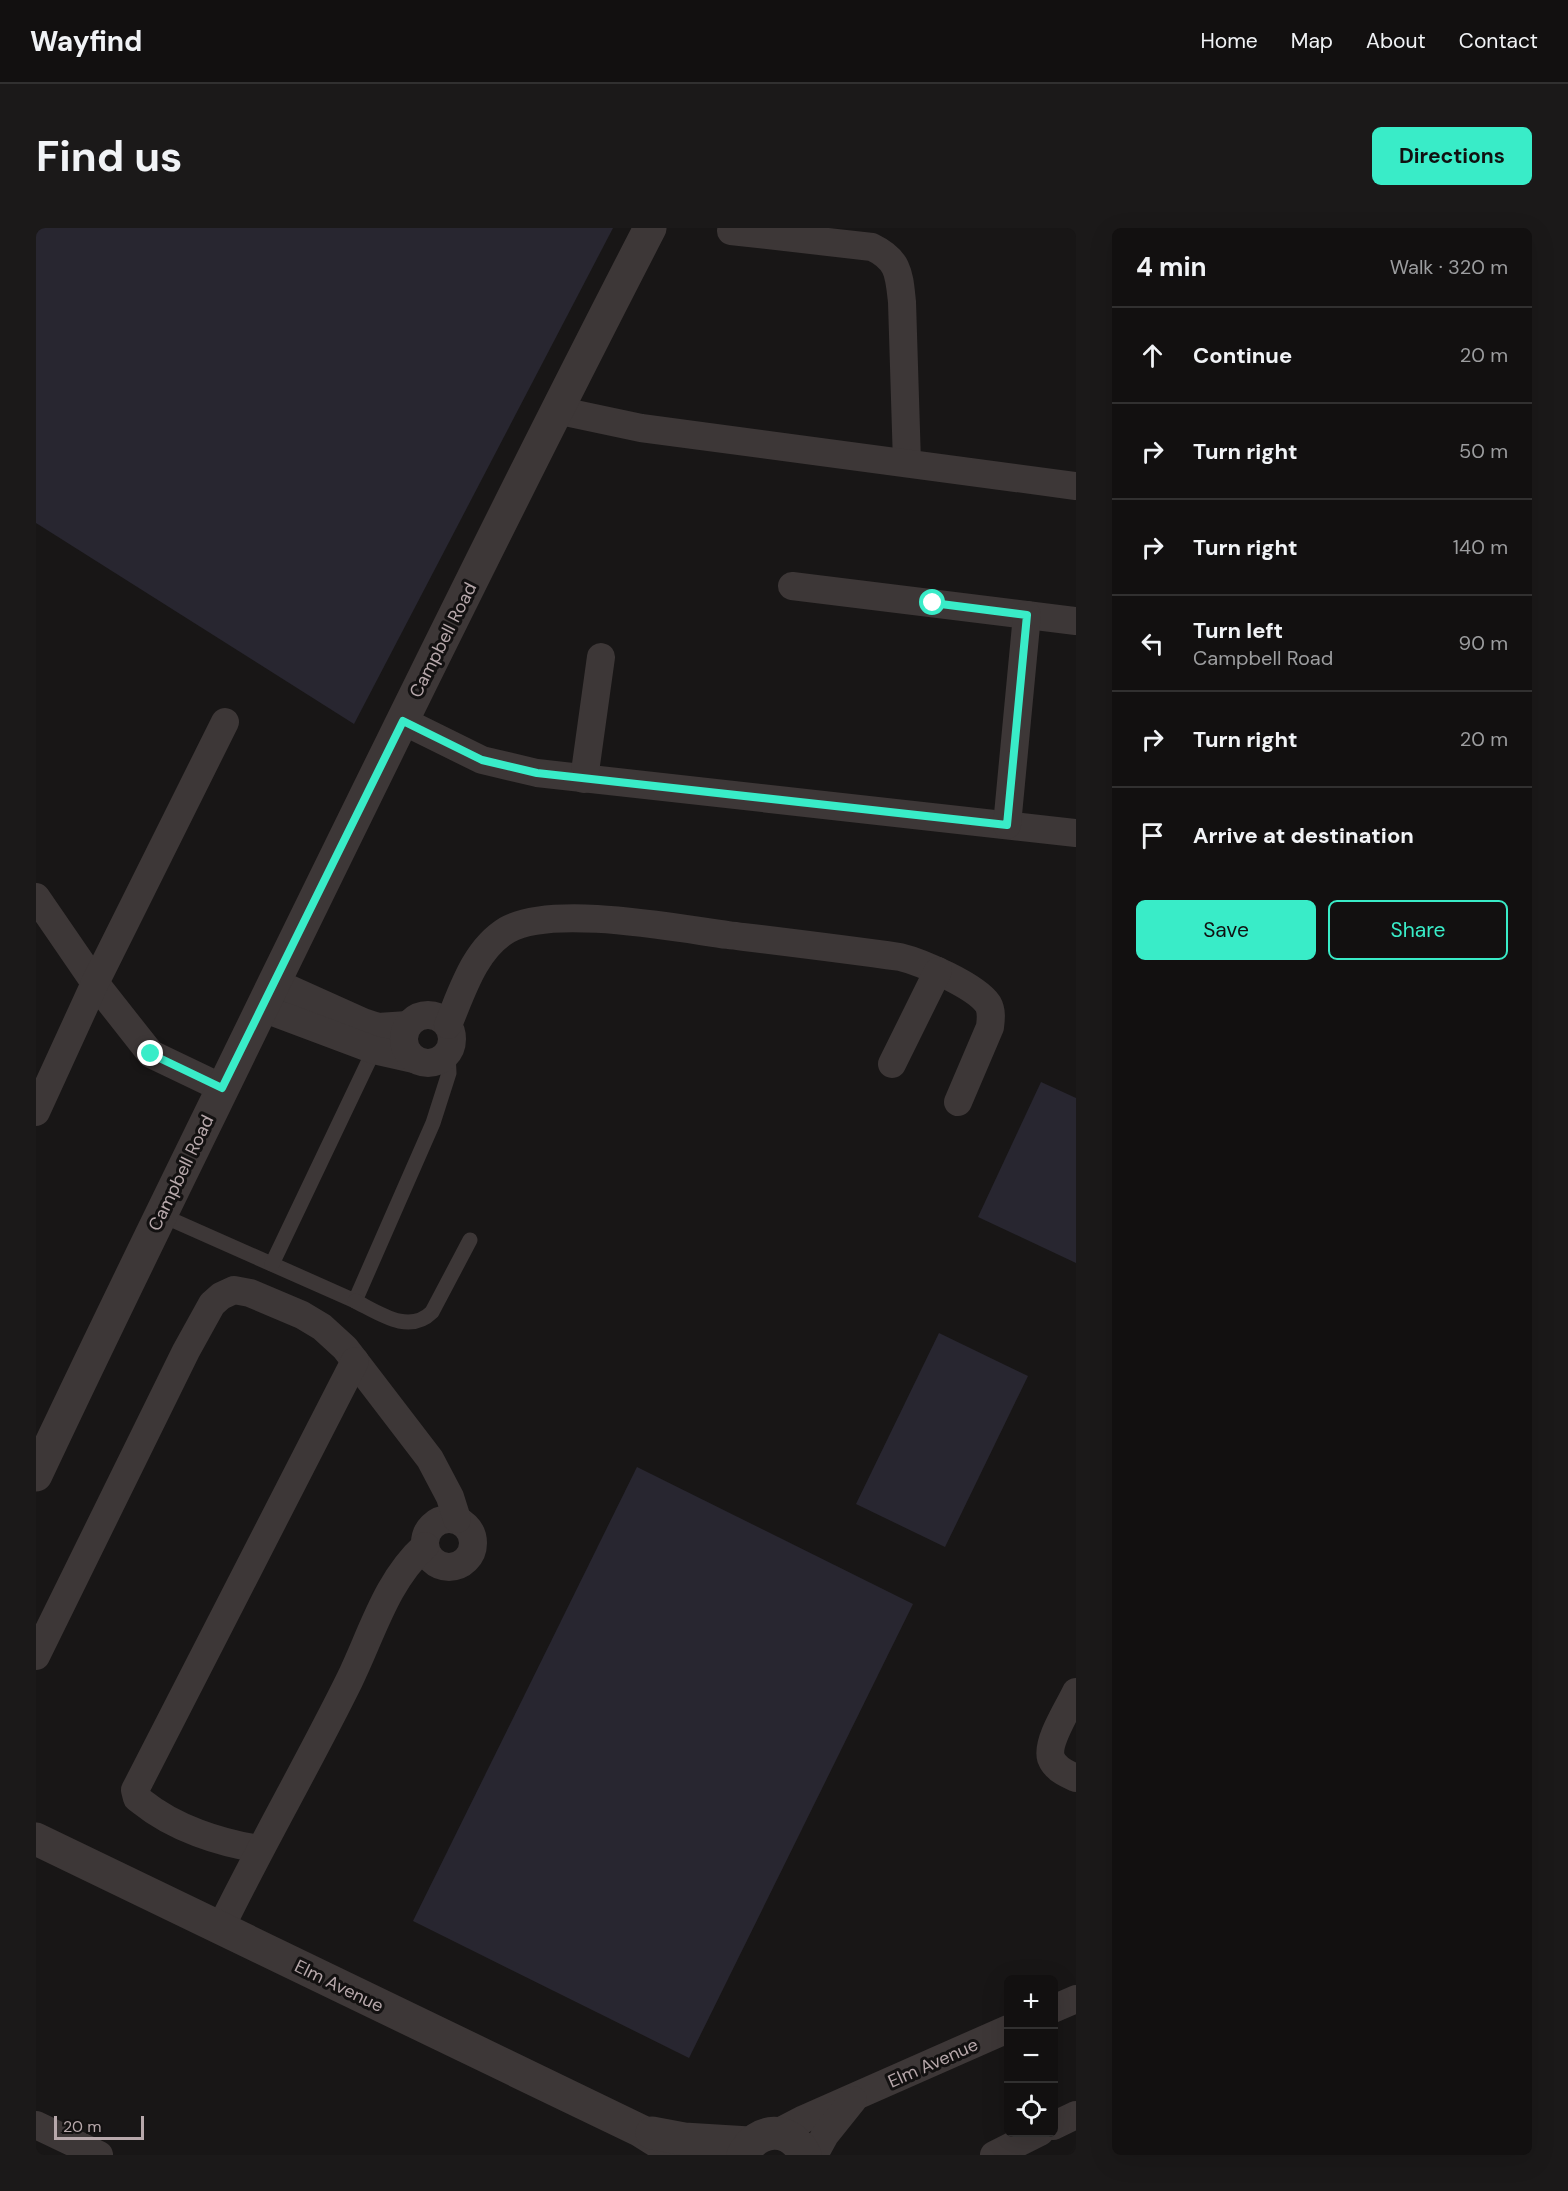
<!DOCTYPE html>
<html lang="en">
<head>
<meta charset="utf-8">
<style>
  body { margin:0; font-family:"DM Sans",sans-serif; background:#1b1919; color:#f1f3f6 }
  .controls { position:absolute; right:18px; bottom:18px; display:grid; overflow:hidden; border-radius:9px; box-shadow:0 6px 24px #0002 }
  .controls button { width:54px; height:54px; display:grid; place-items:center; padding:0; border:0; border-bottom:2px solid #313030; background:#121010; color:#f1f3f6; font:30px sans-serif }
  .scale { position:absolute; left:18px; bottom:15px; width:90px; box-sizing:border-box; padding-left:6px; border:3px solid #b7a8ab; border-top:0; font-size:16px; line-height:21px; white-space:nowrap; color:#b7a8ab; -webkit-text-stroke:4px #131111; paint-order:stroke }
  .stop { position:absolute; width:18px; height:18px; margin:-14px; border:4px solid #39ecc8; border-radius:50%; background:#fff }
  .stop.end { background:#39ecc8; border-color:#fff; box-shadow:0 2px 6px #0008 }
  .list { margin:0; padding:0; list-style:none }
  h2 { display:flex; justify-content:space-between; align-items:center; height:78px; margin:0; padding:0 24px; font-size:26px }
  h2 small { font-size:20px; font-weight:400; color:#9c9d9f }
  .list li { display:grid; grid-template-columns:39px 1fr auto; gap:18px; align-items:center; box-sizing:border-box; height:96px; padding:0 24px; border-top:2px solid #313030 }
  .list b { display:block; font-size:22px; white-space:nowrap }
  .list p { margin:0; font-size:20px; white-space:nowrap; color:#9c9d9f }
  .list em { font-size:20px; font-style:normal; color:#9c9d9f }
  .actions { display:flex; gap:12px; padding:18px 24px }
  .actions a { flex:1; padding:14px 0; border:2px solid #39ecc8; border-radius:9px; text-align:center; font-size:21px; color:#39ecc8 }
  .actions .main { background:#39ecc8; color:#111 }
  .icon { flex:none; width:33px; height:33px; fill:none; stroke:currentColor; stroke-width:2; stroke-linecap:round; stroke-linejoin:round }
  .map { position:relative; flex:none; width:1040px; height:1927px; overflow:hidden; border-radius:9px }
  header { display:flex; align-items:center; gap:36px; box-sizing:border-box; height:84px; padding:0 30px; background:#121010; border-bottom:2px solid #313030 }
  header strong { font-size:28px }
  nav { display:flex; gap:33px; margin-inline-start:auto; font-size:21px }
  .intro { display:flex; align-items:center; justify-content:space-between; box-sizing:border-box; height:144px; padding:0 36px }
  h1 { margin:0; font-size:42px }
  .button { padding:15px 27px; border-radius:9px; background:#39ecc8; color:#111; font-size:21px; font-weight:700 }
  main { display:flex; gap:36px; padding:0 36px }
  aside { flex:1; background:#121010; border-radius:9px; box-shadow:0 6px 24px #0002 }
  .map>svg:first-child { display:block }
  .green { fill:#282630 }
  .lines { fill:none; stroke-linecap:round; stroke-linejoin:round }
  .service { stroke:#3d3737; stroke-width:15 }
  .minor { stroke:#3d3737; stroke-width:28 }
  .tertiary { stroke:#3d3737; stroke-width:33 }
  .route { stroke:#39ecc8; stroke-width:8 }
  .labels { text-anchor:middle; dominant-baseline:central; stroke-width:6; stroke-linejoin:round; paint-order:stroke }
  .street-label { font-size:18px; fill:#b7a8ab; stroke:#131111 }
</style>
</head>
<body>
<header>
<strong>Wayfind</strong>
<nav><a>Home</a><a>Map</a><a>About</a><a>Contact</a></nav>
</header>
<div class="intro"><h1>Find us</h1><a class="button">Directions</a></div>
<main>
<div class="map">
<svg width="1040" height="1927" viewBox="0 0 1040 1927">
  <rect width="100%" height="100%" fill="#181616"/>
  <!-- green -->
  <g class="green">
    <path d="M 0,0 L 577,0 L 318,496 L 0,295 Z"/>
    <path d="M 1005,854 L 1040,870 L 1040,1035 L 942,989 Z"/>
    <path d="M 903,1105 L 992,1148 L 909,1319 L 820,1276 Z"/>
    <path d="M 601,1239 L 877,1376 L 653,1830 L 377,1693 Z"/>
  </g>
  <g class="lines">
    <!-- service -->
    <g class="service">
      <path d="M 125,987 L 319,1073 L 397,895 L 413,845 L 412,824"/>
      <path d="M 236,1036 L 338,822"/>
      <path d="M 319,1073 C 343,1085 373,1107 396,1084 L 434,1012"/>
    </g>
    <!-- minor -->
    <g class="minor">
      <path d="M 695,3 L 836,19 C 863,32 863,46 866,74 L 871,235"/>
      <path d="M 520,182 L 605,200 L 1040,258"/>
      <path d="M 756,358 L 1040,393"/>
      <path d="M 367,493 L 446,532 L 501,545 L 1040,605"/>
      <path d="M 548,551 L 565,429"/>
      <path d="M 971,597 L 991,387"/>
      <path d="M 0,669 L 59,755 L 115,826 L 186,860"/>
      <path d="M 238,754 L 327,794 L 342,799 L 372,797"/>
      <path d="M 226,780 L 338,822 L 378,831"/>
      <circle cx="392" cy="811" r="24"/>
      <path d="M 412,797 C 426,764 438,722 471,702 C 516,676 640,700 692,707 C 749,714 807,721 864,729 C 885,734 940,758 952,776 C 956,783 955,791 954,799 L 922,874"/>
      <path d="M 856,836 L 902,743"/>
      <path d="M 0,884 L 59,755 L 189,494"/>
      <circle cx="413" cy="1315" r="24"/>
      <path d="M 0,1428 L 150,1123 L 176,1076 L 185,1068 L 198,1062 L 214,1065 L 266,1087 L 286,1099 L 309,1120 L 394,1231 L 414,1269 L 421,1291"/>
      <path d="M 1040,1464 C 1033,1479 1010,1514 1015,1530 C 1019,1541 1031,1546 1040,1550"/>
      <path d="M 224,1621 C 184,1615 138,1600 106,1574 L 101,1570 L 99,1562 L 319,1133"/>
      <path d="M 184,1701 C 225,1617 272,1536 313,1453 C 336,1406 350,1353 389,1318"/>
      <path d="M 1017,1781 L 1040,1771"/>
      <path d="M 0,1897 L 63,1927"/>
      <path d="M 1017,1898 L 1040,1887"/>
      <path d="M 741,1905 L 768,1891 L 972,1801"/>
      <path d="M 778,1927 L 789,1907 L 817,1872"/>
      <path d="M 958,1927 L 1004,1904"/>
    </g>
    <!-- tertiary -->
    <g class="tertiary">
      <path d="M 0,1247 C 77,1083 158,920 237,757 C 361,503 485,250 614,0"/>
      <path d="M 0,1611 L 605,1903 L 643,1927"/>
      <path d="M 616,1905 L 648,1911 L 713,1915"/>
      <path d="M 707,1927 C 722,1899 754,1897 769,1927"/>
    </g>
  </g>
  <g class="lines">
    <!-- route -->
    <path class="route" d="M 115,826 L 186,860 L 367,493 L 446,532 L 501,545 L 971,597 L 991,387 L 897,375"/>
  </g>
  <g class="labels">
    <!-- street labels -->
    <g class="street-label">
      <text transform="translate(407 412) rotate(-63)">Campbell Road</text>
      <text transform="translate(145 945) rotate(-64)">Campbell Road</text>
      <text transform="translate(303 1758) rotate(26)">Elm Avenue</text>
      <text transform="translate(897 1835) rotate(-24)">Elm Avenue</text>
    </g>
  </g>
</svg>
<div class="controls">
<button>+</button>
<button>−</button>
<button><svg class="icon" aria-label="locate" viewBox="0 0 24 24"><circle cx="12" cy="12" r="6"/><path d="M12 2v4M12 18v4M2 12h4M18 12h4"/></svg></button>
</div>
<div class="scale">20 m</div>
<div class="stop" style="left:897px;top:375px"></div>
<div class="stop end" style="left:115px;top:826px"></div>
</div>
<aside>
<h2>4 min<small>Walk · 320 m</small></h2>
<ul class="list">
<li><svg class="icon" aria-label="ahead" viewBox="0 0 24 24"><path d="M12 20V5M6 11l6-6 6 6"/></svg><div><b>Continue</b></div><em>20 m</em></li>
<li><svg class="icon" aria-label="right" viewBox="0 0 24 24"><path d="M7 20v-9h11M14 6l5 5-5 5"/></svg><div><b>Turn right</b></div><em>50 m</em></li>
<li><svg class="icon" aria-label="right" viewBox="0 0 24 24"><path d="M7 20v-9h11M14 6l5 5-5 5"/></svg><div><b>Turn right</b></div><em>140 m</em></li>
<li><svg class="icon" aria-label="left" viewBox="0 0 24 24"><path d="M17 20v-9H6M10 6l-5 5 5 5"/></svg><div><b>Turn left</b><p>Campbell Road</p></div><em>90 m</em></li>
<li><svg class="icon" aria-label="right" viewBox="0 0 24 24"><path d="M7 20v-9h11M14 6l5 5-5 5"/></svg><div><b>Turn right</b></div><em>20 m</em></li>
<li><svg class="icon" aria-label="arrive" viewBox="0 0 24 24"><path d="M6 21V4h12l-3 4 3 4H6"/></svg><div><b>Arrive at destination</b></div></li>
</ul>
<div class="actions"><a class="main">Save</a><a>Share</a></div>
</aside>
</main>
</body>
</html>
